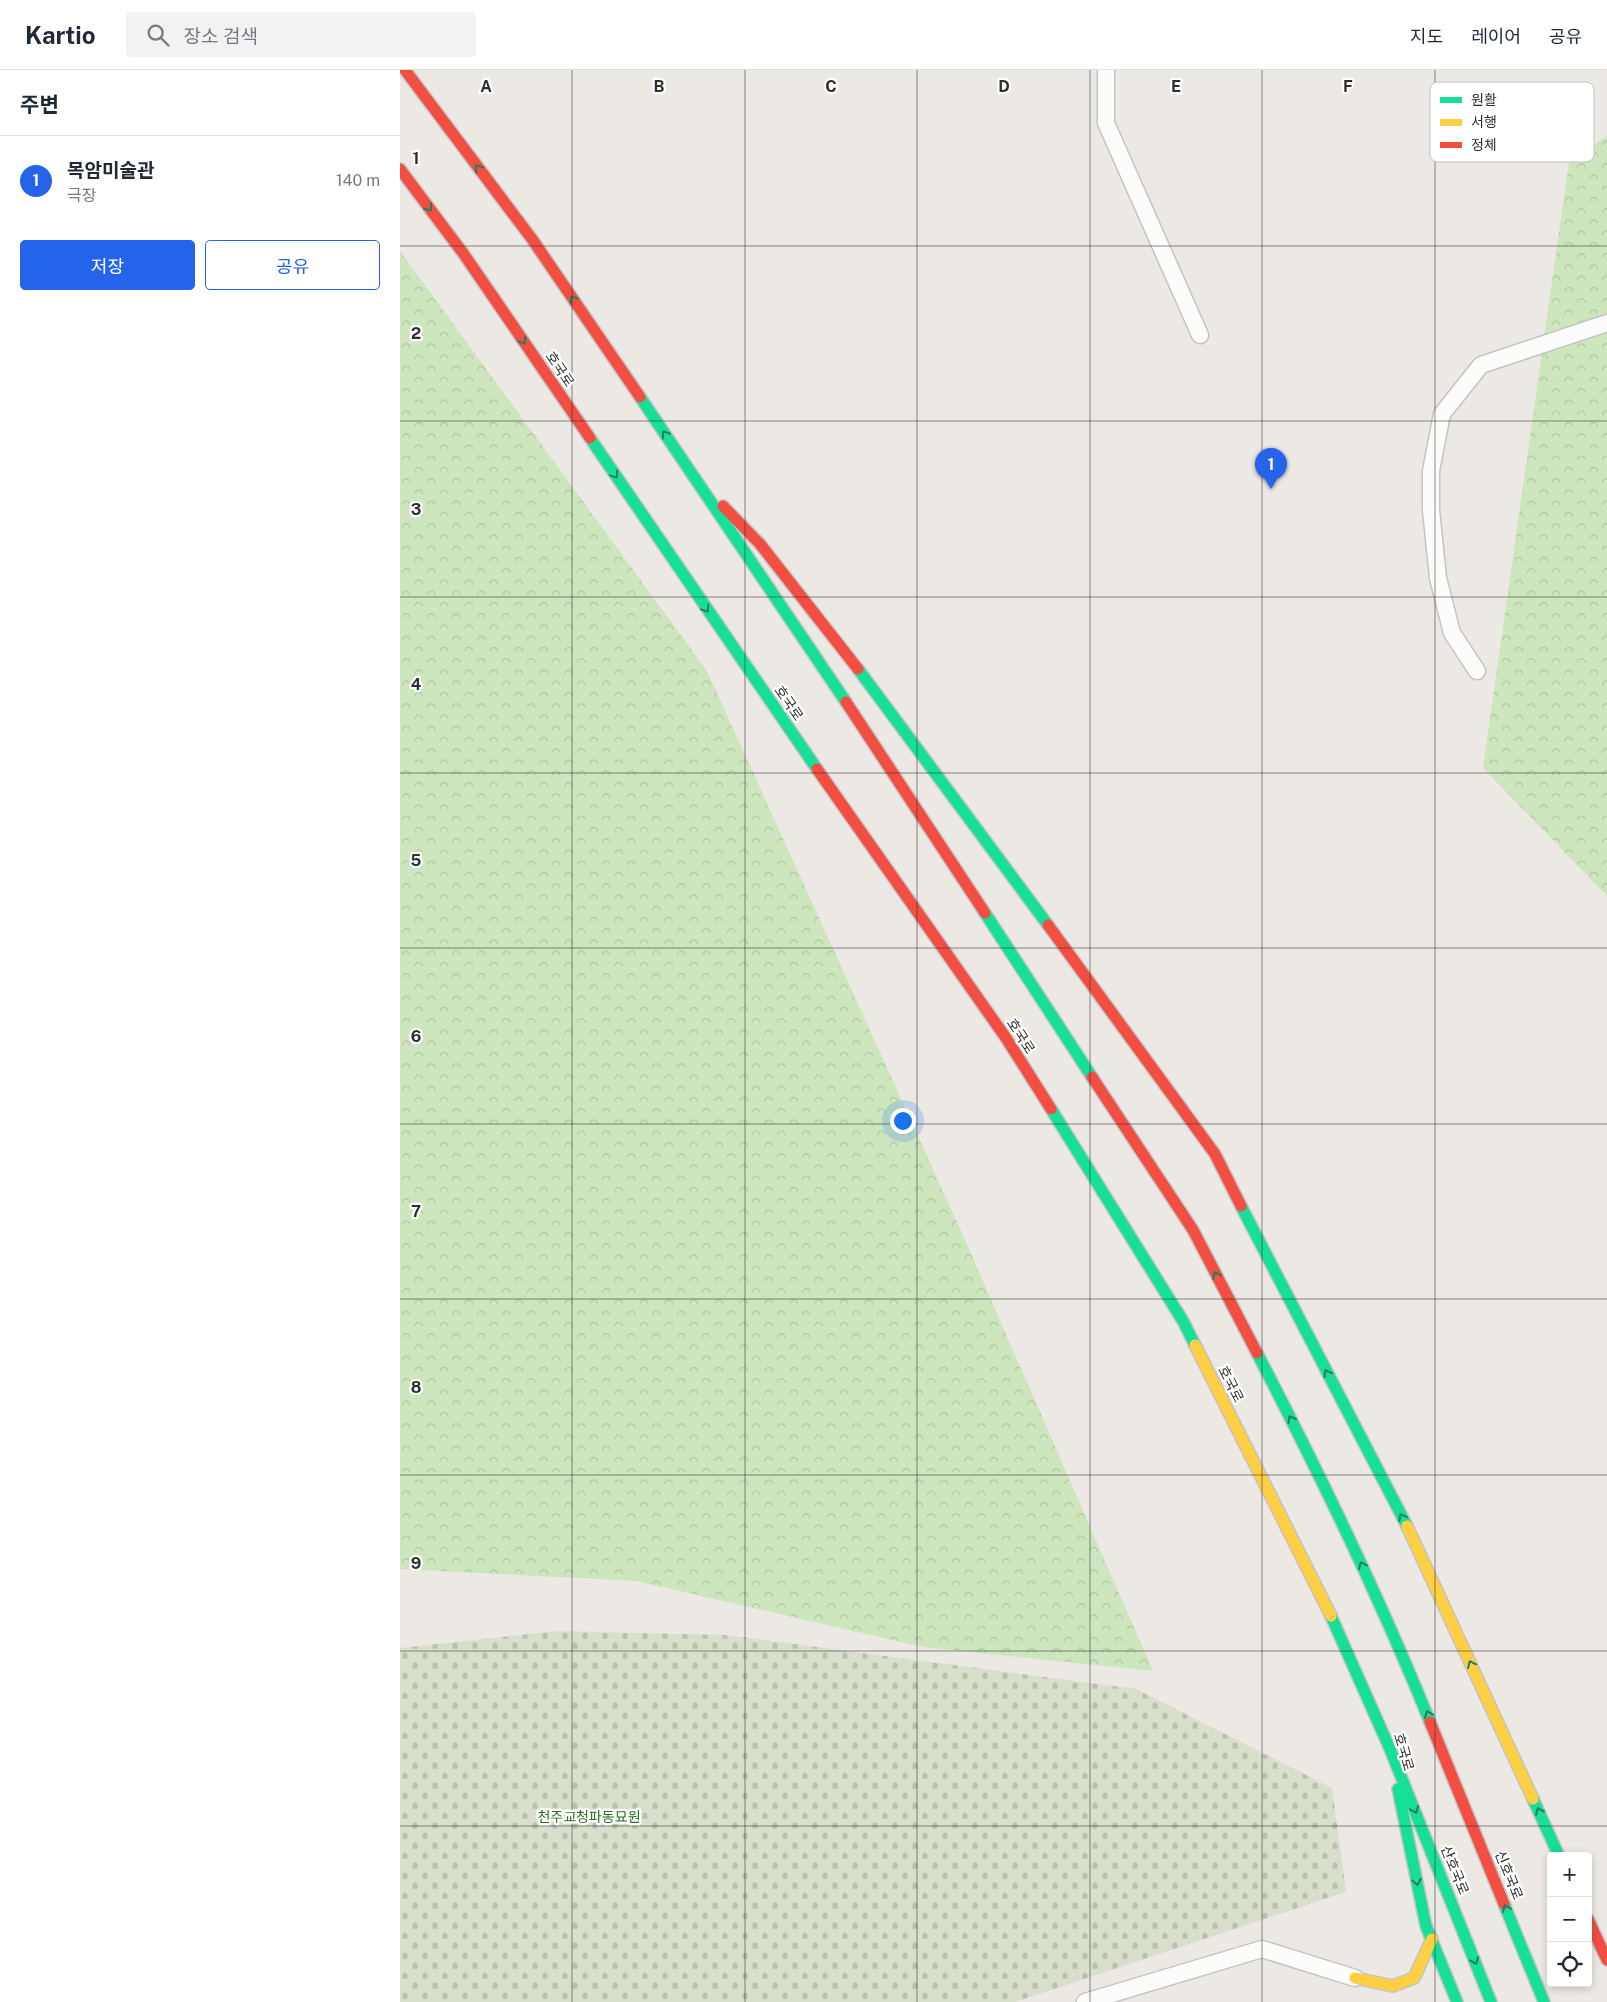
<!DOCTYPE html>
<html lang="ko">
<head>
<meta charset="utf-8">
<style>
  body { margin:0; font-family:"Public Sans","Noto Sans KR",sans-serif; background:#f2f2f3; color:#1f2937 }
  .controls { position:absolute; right:15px; bottom:15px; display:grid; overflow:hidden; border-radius:5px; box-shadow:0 2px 8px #0003 }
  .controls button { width:45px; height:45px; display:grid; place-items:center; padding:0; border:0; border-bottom:1px solid #e0e1e3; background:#fff; color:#1f2937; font:25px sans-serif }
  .you { position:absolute; left:502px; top:1050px; width:18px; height:18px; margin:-12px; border:4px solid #fff; border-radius:50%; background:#1a73e8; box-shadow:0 0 0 8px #1a73e833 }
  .badge { display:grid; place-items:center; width:32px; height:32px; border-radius:50%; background:#2563eb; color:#fff; font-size:16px; font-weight:700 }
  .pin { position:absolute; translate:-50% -41px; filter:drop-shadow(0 1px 2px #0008) }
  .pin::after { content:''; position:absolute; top:26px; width:18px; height:15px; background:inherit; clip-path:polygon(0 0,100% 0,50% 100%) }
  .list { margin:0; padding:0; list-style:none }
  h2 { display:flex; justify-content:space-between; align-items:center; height:65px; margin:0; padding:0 20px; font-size:21px }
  h2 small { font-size:16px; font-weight:400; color:#747a83 }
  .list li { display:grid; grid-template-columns:32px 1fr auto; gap:15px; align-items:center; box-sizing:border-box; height:90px; padding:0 20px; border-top:1px solid #e0e1e3 }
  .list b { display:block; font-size:19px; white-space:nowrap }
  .list p { margin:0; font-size:16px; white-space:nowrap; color:#747a83 }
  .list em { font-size:16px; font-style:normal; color:#747a83 }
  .actions { display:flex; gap:10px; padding:15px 20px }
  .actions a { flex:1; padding:11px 0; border:1px solid #2563eb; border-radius:5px; text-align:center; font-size:18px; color:#2563eb }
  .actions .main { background:#2563eb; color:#fff }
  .icon { flex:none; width:28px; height:28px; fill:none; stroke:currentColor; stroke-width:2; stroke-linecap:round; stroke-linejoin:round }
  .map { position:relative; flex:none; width:1207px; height:1932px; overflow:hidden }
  header { display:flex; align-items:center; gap:30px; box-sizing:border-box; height:70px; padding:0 25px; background:#fff; border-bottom:1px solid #e0e1e3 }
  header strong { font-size:24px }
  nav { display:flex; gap:28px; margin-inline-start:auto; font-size:18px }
  .search { width:350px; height:45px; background:#f2f2f3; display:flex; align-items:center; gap:12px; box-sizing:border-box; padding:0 18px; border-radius:5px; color:#747a83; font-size:19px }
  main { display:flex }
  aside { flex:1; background:#fff }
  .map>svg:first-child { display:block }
  .forest { fill:url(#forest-crowns) }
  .cemetery { fill:url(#cemetery-stones) }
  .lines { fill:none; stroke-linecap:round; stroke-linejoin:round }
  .lane-casing { stroke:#c5c4c5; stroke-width:19 }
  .fast-casing { stroke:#c5c4c5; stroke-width:14 }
  .slow-casing { stroke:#c5c4c5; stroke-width:14 }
  .jam-casing { stroke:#c5c4c5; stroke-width:14 }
  .lane { stroke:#fcfcfb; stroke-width:16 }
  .fast { stroke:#16e098; stroke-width:11 }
  .slow { stroke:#ffcf43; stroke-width:11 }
  .jam { stroke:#f24e42; stroke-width:11 }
  .oneway { stroke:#237e5e }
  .grid { fill:none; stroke:#2e2e2e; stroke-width:1; stroke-opacity:0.55 }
  .labels { text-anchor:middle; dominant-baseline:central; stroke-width:4.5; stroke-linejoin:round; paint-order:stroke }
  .street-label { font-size:14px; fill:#2e2e2e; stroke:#fff }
  .park-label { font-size:14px; fill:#2c6e1b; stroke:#fff }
  .key { fill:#fff; stroke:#c0c0c0; stroke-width:1 }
  .key-label { font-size:14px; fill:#2e2e2e }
  .grid-label { font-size:16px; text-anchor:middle; font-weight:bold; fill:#2e2e2e; stroke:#fff; stroke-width:4.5; stroke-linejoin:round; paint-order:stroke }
</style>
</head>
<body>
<header>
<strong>Kartio</strong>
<div class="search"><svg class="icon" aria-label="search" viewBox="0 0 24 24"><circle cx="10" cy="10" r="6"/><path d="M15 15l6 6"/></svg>장소 검색</div>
<nav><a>지도</a><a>레이어</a><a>공유</a></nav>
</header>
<main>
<aside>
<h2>주변<small></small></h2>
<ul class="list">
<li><span class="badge">1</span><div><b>목암미술관</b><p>극장</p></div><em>140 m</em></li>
</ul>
<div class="actions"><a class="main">저장</a><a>공유</a></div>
</aside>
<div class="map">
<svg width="1207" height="1932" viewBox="0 0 1207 1932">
  <defs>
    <pattern id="forest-crowns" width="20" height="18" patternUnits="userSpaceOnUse" patternTransform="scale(1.25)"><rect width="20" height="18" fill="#cee6be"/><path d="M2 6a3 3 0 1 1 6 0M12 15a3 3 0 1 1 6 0" fill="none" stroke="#b1c6a4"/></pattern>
    <pattern id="cemetery-stones" width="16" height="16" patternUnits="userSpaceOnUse" patternTransform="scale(1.25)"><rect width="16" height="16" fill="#d8e0cc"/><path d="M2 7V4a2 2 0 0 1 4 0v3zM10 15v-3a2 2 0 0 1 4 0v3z" fill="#bac0b0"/></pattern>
  </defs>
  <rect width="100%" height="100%" fill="#ece8e4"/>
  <!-- forest -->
  <g class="forest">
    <path d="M 1207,66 L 1207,826 L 1083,698 L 1169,92 Z"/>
    <path d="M 0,181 L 307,601 L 562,1163 L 753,1601 L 523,1577 L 236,1511 L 0,1499 Z"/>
  </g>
  <!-- cemetery -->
  <path class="cemetery" d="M 157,1561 L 325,1565 L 736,1619 L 932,1718 L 946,1822 L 615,1932 L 0,1932 L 0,1578 Z"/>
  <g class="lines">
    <defs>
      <g id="lane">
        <path d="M 706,0 L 706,53 L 800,265"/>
        <path d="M 1077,601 L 1052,563 L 1038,508 L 1031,440 L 1031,401 L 1042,344 L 1081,295 L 1207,253"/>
        <path d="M 685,1932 L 862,1879 L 955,1908"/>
      </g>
      <g id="fast">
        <path d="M 240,327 L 446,632"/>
        <path d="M 190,368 L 417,699"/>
        <path d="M 458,599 L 648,855"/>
        <path d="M 585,843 L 692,1007"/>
        <path d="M 651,1039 L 783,1251 L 795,1275"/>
        <path d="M 841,1136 L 1007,1456"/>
        <path d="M 857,1283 C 920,1404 979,1526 1030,1652"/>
        <path d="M 931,1546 L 990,1679 L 1091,1932"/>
        <path d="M 998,1719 L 1026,1856 L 1057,1932"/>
        <path d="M 1133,1729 L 1159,1786"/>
        <path d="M 1104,1834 L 1144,1932"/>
      </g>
      <g id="slow">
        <path d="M 795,1275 L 931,1546"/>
        <path d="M 1007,1456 L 1133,1729"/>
        <path d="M 955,1908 L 993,1916 L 1014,1908 L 1032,1869"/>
      </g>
      <g id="jam">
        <path d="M 5,0 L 132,169 L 240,327"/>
        <path d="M 0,99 L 63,183 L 190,368"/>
        <path d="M 323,436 L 360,474 L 458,599"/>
        <path d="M 446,632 L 585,843"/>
        <path d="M 417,699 L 606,968 L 651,1039"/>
        <path d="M 648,855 L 815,1084 L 841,1136"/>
        <path d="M 692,1007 L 793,1160 L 857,1283"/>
        <path d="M 1030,1652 L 1104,1834"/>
        <path d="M 1188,1849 L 1207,1890"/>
      </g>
    </defs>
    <!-- lane casing -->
    <use href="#lane" class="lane-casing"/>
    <!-- fast casing -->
    <use href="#fast" class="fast-casing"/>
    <!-- slow casing -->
    <use href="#slow" class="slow-casing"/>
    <!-- jam casing -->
    <use href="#jam" class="jam-casing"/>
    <!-- lane -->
    <use href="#lane" class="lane"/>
    <!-- fast -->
    <use href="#fast" class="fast"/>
    <!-- slow -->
    <use href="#slow" class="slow"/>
    <!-- jam -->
    <use href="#jam" class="jam"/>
  </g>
  <!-- one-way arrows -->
  <defs><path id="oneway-chevron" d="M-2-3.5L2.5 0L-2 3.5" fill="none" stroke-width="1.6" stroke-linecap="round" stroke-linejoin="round" transform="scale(1.25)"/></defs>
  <g class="oneway">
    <use href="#oneway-chevron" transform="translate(78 98) rotate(-127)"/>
    <use href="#oneway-chevron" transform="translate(29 138) rotate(53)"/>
    <use href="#oneway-chevron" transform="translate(173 229) rotate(-124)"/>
    <use href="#oneway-chevron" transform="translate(123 271) rotate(56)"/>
    <use href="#oneway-chevron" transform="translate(265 364) rotate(-124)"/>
    <use href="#oneway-chevron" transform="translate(215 405) rotate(56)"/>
    <use href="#oneway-chevron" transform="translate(306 539) rotate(56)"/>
    <use href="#oneway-chevron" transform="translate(816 1205) rotate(-118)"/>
    <use href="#oneway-chevron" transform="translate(927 1303) rotate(-118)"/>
    <use href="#oneway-chevron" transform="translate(891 1349) rotate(-118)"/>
    <use href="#oneway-chevron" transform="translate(1002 1447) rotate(-118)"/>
    <use href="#oneway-chevron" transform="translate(962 1495) rotate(-115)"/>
    <use href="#oneway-chevron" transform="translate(1071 1594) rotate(-115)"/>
    <use href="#oneway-chevron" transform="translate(1028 1644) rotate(-113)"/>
    <use href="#oneway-chevron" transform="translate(1015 1740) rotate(68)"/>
    <use href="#oneway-chevron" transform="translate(1139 1741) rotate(-114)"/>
    <use href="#oneway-chevron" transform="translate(1017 1812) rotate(79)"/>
    <use href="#oneway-chevron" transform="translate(1106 1838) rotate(-112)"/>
    <use href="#oneway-chevron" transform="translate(1075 1891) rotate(68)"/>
  </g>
  <!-- grid -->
  <path class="grid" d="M 172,0 L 172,1932M 345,0 L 345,1932M 517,0 L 517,1932M 690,0 L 690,1932M 862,0 L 862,1932M 1035,0 L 1035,1932M 0,176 L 1207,176M 0,351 L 1207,351M 0,527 L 1207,527M 0,703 L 1207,703M 0,878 L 1207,878M 0,1054 L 1207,1054M 0,1229 L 1207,1229M 0,1405 L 1207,1405M 0,1581 L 1207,1581M 0,1756 L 1207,1756"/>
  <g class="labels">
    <!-- street labels -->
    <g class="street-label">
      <text transform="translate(160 299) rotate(56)">호국로</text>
      <text transform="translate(389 633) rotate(55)">호국로</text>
      <text transform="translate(621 966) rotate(57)">호국로</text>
      <text transform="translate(831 1314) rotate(63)">호국로</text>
      <text transform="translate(1004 1682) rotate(74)">호국로</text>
      <text transform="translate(1055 1800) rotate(68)">산호국로</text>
      <text transform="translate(1109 1805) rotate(68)">신호국로</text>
    </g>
    <!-- park labels -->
    <g class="park-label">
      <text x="189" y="1747">천주교청파동묘원</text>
    </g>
  </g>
  <!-- legend -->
  <rect x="1030" y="12" width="164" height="80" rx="8" class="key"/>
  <rect x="1040" y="27" width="22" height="6" fill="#16e098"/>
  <rect x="1040" y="49" width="22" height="7" fill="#ffcf43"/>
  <rect x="1040" y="72" width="22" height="6" fill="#f24e42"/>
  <g class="key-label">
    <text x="1071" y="35">원활</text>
    <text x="1071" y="57">서행</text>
    <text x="1071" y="80">정체</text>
  </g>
  <g class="grid-label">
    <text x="86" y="22">A</text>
    <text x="259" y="22">B</text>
    <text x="431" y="22">C</text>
    <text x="604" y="22">D</text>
    <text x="776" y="22">E</text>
    <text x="948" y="22">F</text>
    <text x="16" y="94">1</text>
    <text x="16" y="269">2</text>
    <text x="16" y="445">3</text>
    <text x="16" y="620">4</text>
    <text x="16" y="796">5</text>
    <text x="16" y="972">6</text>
    <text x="16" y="1147">7</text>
    <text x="16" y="1323">8</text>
    <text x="16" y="1499">9</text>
  </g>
</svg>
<div class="controls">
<button>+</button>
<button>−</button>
<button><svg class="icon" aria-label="locate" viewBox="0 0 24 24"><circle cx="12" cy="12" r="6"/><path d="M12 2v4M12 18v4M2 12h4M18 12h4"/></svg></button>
</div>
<div class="you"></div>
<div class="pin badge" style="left:871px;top:419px">1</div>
</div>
</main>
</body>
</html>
